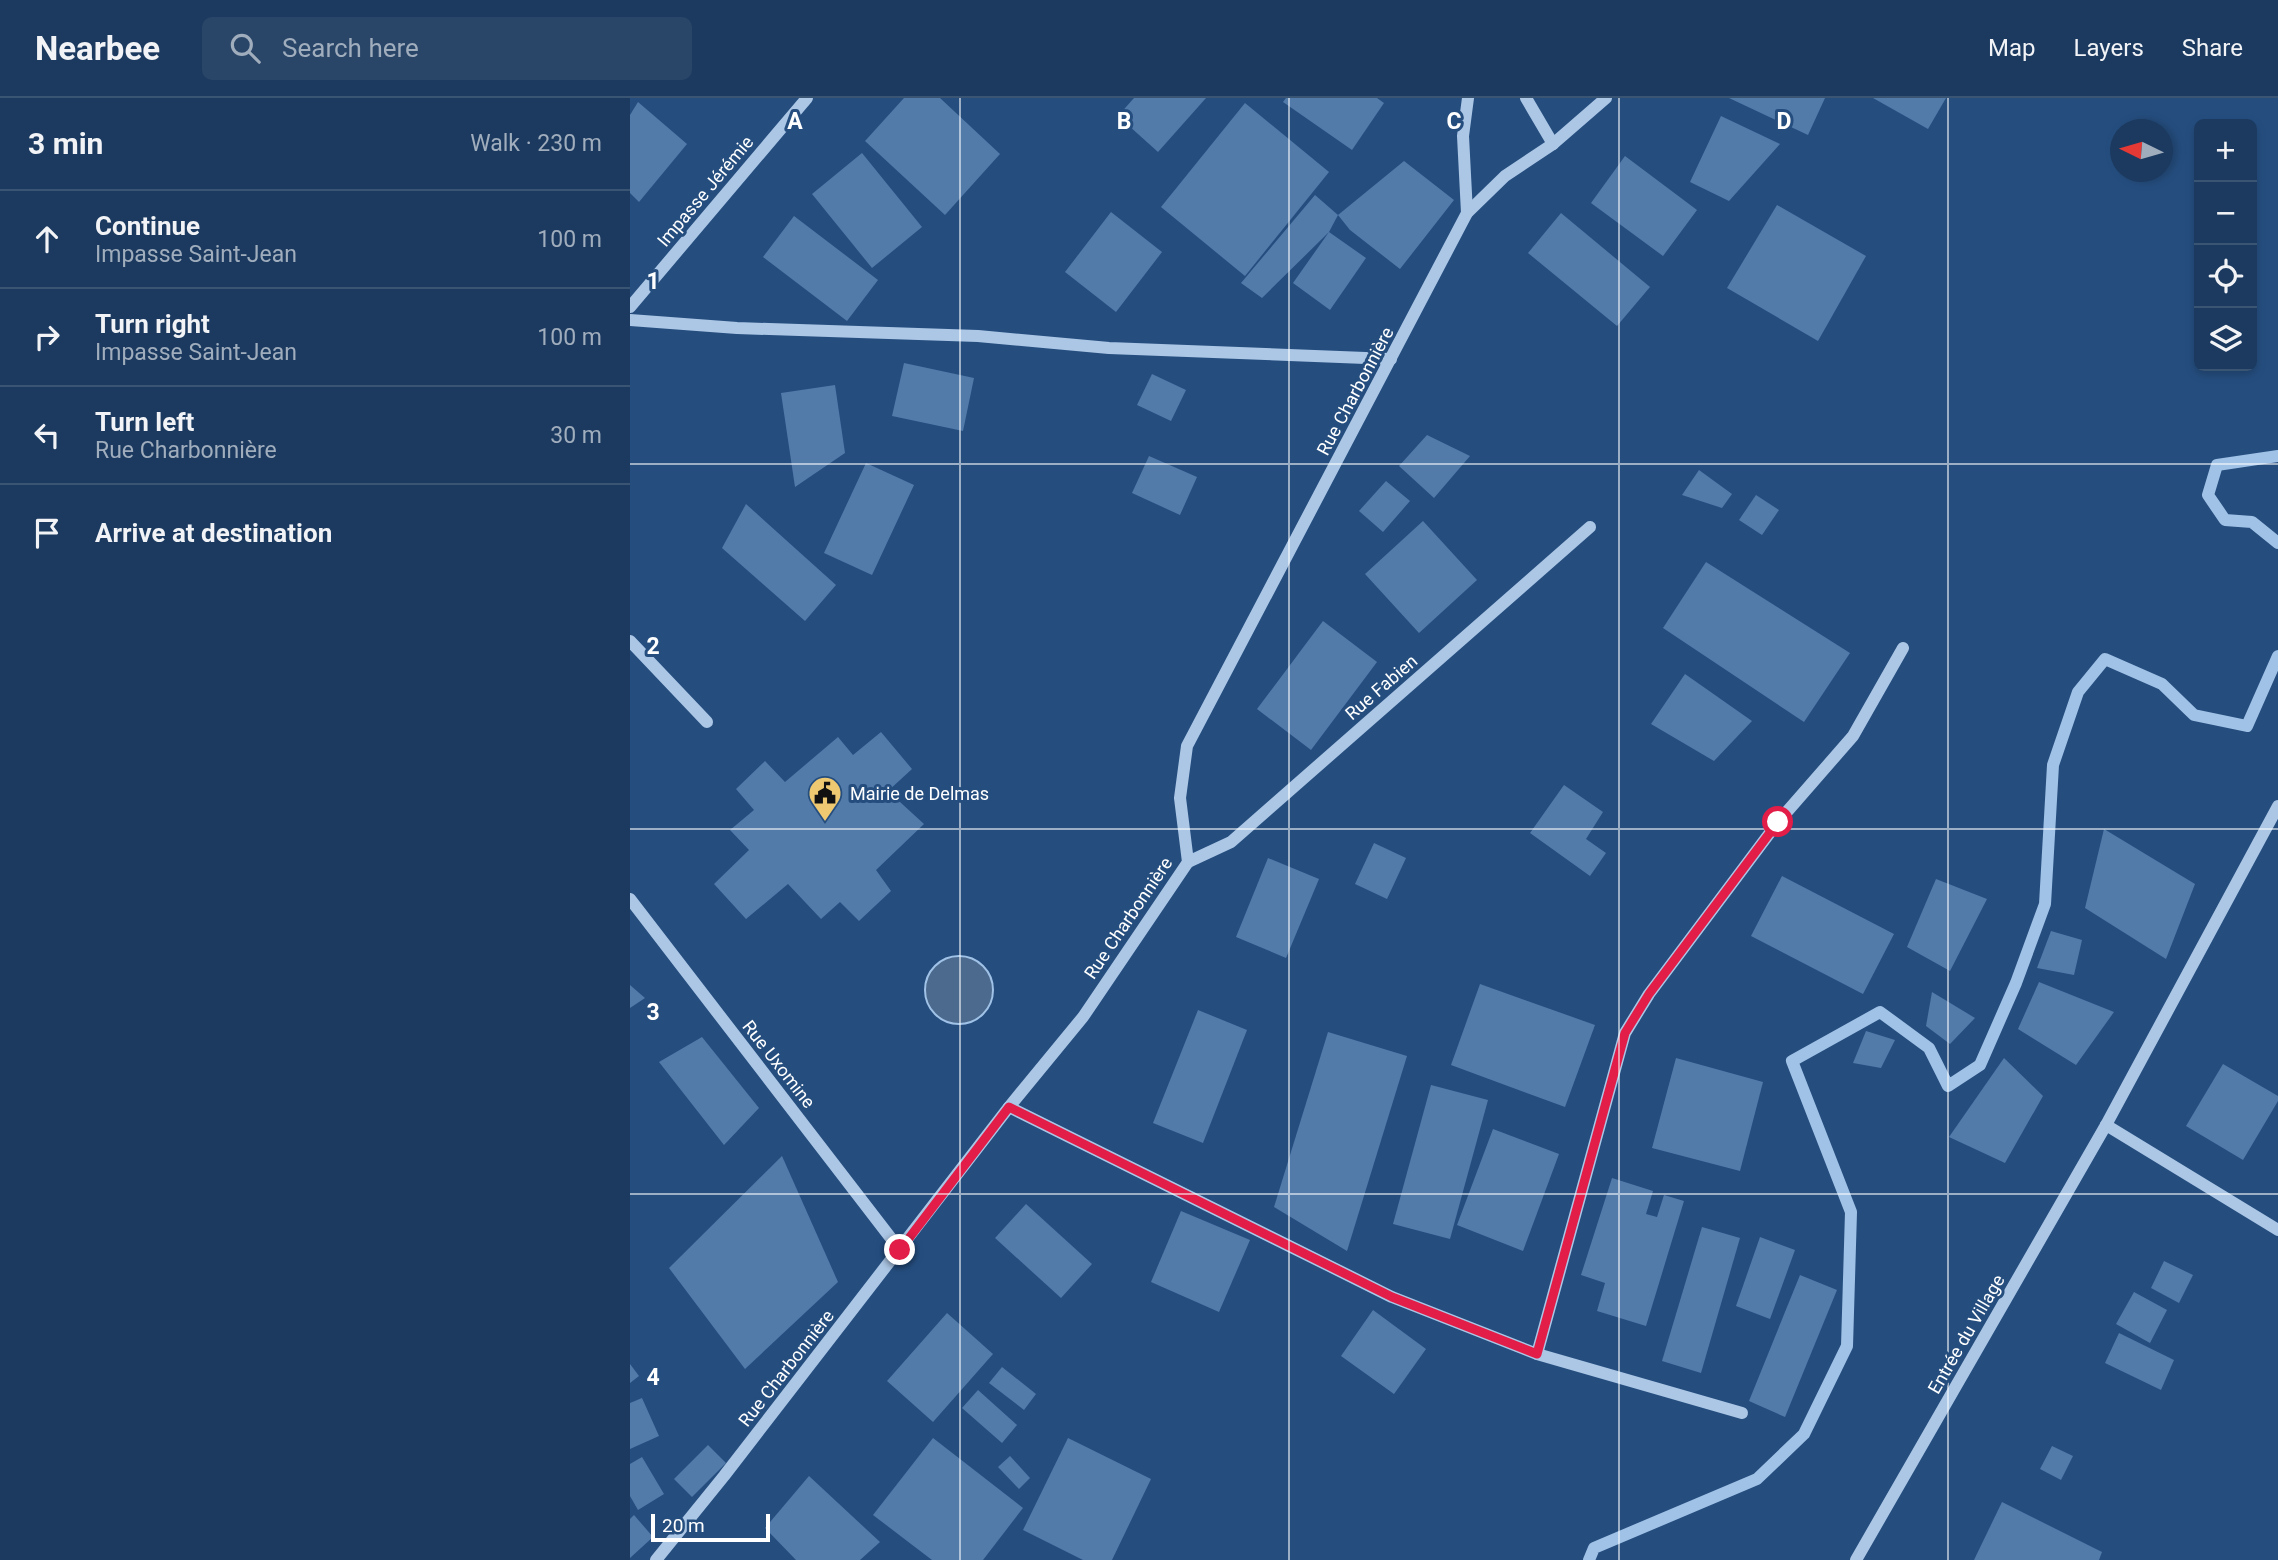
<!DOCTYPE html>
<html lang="en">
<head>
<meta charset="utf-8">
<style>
  body { margin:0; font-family:Roboto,sans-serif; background:#294568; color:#f1f3f6 }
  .controls { position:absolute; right:21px; top:21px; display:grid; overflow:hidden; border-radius:10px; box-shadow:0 4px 10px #0003 }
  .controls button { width:63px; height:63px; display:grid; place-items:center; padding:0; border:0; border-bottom:2px solid #3a5474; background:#1c3a5f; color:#f1f3f6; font:35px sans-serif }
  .compass { position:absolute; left:1480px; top:21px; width:63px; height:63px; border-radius:50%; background:#1c3a5f; box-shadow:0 4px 10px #0003; rotate:275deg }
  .scale { position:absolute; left:21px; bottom:18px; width:119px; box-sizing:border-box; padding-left:7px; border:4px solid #fff; border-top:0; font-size:19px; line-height:24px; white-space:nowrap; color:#fff; -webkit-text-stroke:5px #254e7f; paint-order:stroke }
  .stop { position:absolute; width:21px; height:21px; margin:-16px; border:5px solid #e11d48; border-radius:50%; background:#fff }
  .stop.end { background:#e11d48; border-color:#fff; box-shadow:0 2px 7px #0008 }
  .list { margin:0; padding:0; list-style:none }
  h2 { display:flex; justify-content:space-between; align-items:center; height:91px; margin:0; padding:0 28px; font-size:30px }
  h2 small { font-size:23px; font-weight:400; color:#a0adbd }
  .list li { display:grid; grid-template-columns:46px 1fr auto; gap:21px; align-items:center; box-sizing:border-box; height:98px; padding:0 28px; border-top:2px solid #3a5474 }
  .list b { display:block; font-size:26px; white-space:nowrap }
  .list p { margin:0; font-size:23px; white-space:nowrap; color:#a0adbd }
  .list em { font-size:23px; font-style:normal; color:#a0adbd }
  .icon { flex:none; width:38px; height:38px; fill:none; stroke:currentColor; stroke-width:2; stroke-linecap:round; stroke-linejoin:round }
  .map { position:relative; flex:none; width:1648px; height:1462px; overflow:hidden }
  header { display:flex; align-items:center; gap:42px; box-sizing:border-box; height:98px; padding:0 35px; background:#1c3a5f; border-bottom:2px solid #3a5474 }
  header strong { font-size:33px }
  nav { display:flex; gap:38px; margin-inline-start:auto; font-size:24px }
  .search { width:490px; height:63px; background:#294568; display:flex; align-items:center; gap:18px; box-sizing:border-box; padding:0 24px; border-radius:10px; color:#a0adbd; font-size:26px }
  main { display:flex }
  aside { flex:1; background:#1c3a5f }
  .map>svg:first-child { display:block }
  .water { fill:#4c6a8d; stroke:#a0c2e7; stroke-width:2 }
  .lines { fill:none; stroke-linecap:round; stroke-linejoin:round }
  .stream { stroke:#a0c2e7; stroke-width:12 }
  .building { fill:#527baa }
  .minor { stroke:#acc7e6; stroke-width:12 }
  .route { stroke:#e11d48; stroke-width:9 }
  .grid { fill:none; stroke:#fff; stroke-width:2; stroke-opacity:0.55 }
  .labels { text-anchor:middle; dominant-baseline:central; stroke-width:6; stroke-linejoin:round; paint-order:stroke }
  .street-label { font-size:18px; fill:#fff; stroke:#254e7f }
  .poi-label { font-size:18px; fill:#fff; stroke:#254e7f; text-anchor:start }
  .grid-label { font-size:23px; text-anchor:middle; font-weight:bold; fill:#fff; stroke:#254e7f; stroke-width:6; stroke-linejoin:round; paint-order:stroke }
</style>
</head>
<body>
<header>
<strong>Nearbee</strong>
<div class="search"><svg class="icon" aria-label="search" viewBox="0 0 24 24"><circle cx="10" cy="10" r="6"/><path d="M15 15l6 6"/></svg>Search here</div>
<nav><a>Map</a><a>Layers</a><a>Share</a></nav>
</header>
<main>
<aside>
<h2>3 min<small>Walk · 230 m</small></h2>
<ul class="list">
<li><svg class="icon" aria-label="ahead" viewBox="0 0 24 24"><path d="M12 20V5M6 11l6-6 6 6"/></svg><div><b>Continue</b><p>Impasse Saint-Jean</p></div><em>100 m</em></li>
<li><svg class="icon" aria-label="right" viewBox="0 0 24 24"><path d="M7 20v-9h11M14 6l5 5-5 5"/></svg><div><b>Turn right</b><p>Impasse Saint-Jean</p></div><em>100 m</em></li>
<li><svg class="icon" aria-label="left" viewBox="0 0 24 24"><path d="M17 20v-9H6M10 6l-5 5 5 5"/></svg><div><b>Turn left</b><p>Rue Charbonnière</p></div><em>30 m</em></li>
<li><svg class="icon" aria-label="arrive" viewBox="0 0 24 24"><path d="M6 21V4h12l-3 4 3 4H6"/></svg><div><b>Arrive at destination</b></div></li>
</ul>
</aside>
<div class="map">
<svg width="1648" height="1462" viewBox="0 0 1648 1462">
  <rect width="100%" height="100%" fill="#254e7f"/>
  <!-- water -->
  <circle class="water" cx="329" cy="892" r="34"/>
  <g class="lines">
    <!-- stream -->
    <g class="stream">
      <path d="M 1648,358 L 1587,367 L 1578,397 L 1595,422 L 1622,424 L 1648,445"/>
      <path d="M 959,1462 L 964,1450 L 1127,1381 L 1174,1336 L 1217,1248 L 1221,1114 L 1162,963 L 1250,914 L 1299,950 L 1318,988 L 1350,967 L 1386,885 L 1415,806 L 1423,667 L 1448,594 L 1475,561 L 1532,586 L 1564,617 L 1617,628 L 1648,558"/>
    </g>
  </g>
  <!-- building -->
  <g class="building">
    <path d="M 274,0 L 310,0 L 370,56 L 315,117 L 235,43 Z"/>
    <path d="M 504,0 L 576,0 L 528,54 L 488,18 Z"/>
    <path d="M 656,0 L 747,0 L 754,5 L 722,52 L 653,4 Z"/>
    <path d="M 1099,0 L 1195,0 L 1178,37 Z"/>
    <path d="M 1243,0 L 1316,0 L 1298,31 Z"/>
    <path d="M 8,4 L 57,46 L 9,104 L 0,95 L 0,17 Z"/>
    <path d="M 615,5 L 699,74 L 615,178 L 531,109 Z"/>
    <path d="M 1091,18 L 1150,46 L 1099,103 L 1060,84 Z"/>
    <path d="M 232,55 L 292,129 L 242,170 L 182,96 Z"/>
    <path d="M 995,58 L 1067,112 L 1033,158 L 961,105 Z"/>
    <path d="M 774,63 L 824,102 L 770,171 L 720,132 L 708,117 Z"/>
    <path d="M 685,97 L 708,117 L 699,134 L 736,160 L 700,212 L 663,185 L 699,134 L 632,200 L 611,185 Z"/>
    <path d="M 1147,107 L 1236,158 L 1188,243 L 1097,190 Z"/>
    <path d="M 481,114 L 532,154 L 486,214 L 435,174 Z"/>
    <path d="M 931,115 L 1020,189 L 987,228 L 898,155 Z"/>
    <path d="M 164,118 L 248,182 L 217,223 L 133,159 Z"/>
    <path d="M 274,265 L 344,280 L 333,333 L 262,318 Z"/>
    <path d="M 522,276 L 556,292 L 541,323 L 507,307 Z"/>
    <path d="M 205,287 L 215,355 L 165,389 L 151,295 Z"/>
    <path d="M 797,337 L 840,358 L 804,400 L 769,368 Z"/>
    <path d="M 519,358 L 567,379 L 550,417 L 502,395 Z"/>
    <path d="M 236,365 L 284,387 L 242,477 L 194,455 Z"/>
    <path d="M 1069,372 L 1102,396 L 1092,410 L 1052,397 Z"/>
    <path d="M 756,383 L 780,403 L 753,434 L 729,413 Z"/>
    <path d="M 1126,397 L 1149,412 L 1132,437 L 1109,422 Z"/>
    <path d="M 116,406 L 206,487 L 175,523 L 92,450 Z"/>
    <path d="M 793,423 L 847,482 L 789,535 L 735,476 Z"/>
    <path d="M 1076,464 L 1220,555 L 1174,624 L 1033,530 Z"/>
    <path d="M 693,523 L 747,564 L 681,652 L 627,611 Z"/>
    <path d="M 1055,576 L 1122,623 L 1084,663 L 1021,626 Z"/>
    <path d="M 251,634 L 282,671 L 258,693 L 294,726 L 246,772 L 261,793 L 229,823 L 210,804 L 191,821 L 158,786 L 116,821 L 84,786 L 119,752 L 100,732 L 124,712 L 106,691 L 135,663 L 155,684 L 208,639 L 223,657 Z"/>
    <path d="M 934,687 L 973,714 L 956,741 L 976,755 L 960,778 L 900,735 Z"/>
    <path d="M 1474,731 L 1565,786 L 1536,861 L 1455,810 Z"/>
    <path d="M 744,745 L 776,760 L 757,801 L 725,786 Z"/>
    <path d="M 638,760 L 689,781 L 656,860 L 606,839 Z"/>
    <path d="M 1152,778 L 1264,836 L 1233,896 L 1121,838 Z"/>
    <path d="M 1306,781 L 1357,801 L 1320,873 L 1277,849 Z"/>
    <path d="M 1421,833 L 1452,842 L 1444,877 L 1407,870 Z"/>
    <path d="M 1409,884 L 1484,914 L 1446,967 L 1388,931 Z"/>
    <path d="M 850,886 L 965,927 L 935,1009 L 821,967 Z"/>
    <path d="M 0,887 L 15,900 L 0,910 Z"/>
    <path d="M 1302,894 L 1345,920 L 1320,946 L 1296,928 Z"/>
    <path d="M 568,912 L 617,932 L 573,1045 L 523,1025 Z"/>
    <path d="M 1236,933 L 1265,942 L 1251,970 L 1223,965 Z"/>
    <path d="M 698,934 L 777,958 L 717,1153 L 644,1109 Z"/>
    <path d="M 72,939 L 129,1010 L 94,1047 L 29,964 Z"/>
    <path d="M 1046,960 L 1133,984 L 1110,1073 L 1022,1050 Z"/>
    <path d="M 1374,960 L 1413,998 L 1375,1065 L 1319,1039 Z"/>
    <path d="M 1593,966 L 1648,998 L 1648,1003 L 1613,1062 L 1556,1028 Z"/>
    <path d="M 801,987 L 858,1002 L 820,1141 L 763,1126 Z"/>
    <path d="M 863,1031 L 929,1056 L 893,1153 L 827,1127 Z"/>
    <path d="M 152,1058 L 208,1184 L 115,1271 L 39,1170 Z"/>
    <path d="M 982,1080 L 1023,1093 L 1016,1116 L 1027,1119 L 1034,1097 L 1054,1103 L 1016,1228 L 967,1213 L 975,1185 L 951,1177 Z"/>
    <path d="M 396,1106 L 462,1166 L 431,1200 L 365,1140 Z"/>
    <path d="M 551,1113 L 620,1142 L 589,1214 L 521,1184 Z"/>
    <path d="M 1072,1129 L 1110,1140 L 1071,1275 L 1032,1263 Z"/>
    <path d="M 1130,1139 L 1165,1152 L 1140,1221 L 1106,1208 Z"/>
    <path d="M 1534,1163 L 1563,1177 L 1549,1205 L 1521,1190 Z"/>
    <path d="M 1170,1177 L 1207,1192 L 1155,1319 L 1119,1303 Z"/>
    <path d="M 1504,1194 L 1537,1212 L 1520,1245 L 1486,1226 Z"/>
    <path d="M 743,1212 L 796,1251 L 764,1296 L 711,1258 Z"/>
    <path d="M 317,1215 L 363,1256 L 303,1324 L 257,1283 Z"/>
    <path d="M 1489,1235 L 1544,1262 L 1531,1292 L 1475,1265 Z"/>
    <path d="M 0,1266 L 9,1278 L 0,1285 Z"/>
    <path d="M 372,1269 L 406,1296 L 394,1312 L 359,1285 Z"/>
    <path d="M 348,1292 L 387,1327 L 372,1345 L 332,1310 Z"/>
    <path d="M 12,1300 L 29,1338 L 0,1351 L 0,1305 Z"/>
    <path d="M 303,1340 L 393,1410 L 353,1462 L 302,1462 L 243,1417 Z"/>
    <path d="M 438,1340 L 521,1381 L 482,1462 L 453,1462 L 393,1432 Z"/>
    <path d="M 78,1347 L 96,1365 L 62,1399 L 44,1381 Z"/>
    <path d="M 1422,1348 L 1443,1358 L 1431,1382 L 1410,1371 Z"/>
    <path d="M 380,1358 L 400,1380 L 389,1391 L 368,1369 Z"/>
    <path d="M 12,1359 L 34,1396 L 8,1412 L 0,1398 L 0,1366 Z"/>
    <path d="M 179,1378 L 250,1444 L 230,1462 L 166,1462 L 135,1430 Z"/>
    <path d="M 1372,1404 L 1472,1454 L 1469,1462 L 1344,1462 Z"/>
    <path d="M 4,1417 L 23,1439 L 0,1460 L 0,1421 Z"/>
  </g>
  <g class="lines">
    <!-- minor -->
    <g class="minor">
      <path d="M 896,0 L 923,46"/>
      <path d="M 837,115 L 833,38 L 838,0"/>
      <path d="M 0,209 L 177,0"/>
      <path d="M 0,222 L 107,230 L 348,238 L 479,250 L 761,261"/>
      <path d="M 0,543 L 77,624"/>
      <path d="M 558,764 L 601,744 L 960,429"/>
      <path d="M 0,801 L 270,1152"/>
      <path d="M 379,1009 L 762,1199 L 907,1256 L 995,935 L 1019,896 L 1148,724 L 1223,638 L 1273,550"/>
      <path d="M 1476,1027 L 1648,1132"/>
      <path d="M 907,1256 L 1112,1315"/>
      <path d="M 26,1462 L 94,1378 L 379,1009 L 453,919 L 558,764 L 550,700 L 557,648 L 837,115 L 875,78 L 923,46 L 976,0"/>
      <path d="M 1226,1462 L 1476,1027 L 1648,708"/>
    </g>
  </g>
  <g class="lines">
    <!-- route -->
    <path class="route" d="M 270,1152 L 379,1009 L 762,1199 L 907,1256 L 995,935 L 1019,896 L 1148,724"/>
  </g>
  <!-- grid -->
  <path class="grid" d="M 330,0 L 330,1462M 659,0 L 659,1462M 989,0 L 989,1462M 1318,0 L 1318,1462M 0,366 L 1648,366M 0,731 L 1648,731M 0,1096 L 1648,1096"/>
  <!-- icons -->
  <defs>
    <symbol id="civic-pin" viewBox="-11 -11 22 30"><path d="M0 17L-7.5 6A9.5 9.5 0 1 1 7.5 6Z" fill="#efc971" stroke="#254e7f"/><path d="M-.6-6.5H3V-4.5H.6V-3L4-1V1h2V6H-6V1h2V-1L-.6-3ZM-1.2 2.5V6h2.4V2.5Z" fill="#111"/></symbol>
  </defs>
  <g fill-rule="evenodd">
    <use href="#civic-pin" x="176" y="676" width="38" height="52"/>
  </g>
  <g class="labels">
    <!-- street labels -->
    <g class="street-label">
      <text transform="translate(75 93) rotate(-50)">Impasse Jérémie</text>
      <text transform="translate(725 293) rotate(-62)">Rue Charbonnière</text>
      <text transform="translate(751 589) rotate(-41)">Rue Fabien</text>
      <text transform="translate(498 820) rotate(-56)">Rue Charbonnière</text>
      <text transform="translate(149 966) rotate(52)">Rue Uxomine</text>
      <text transform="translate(1336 1236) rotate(-60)">Entrée du Village</text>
      <text transform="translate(156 1270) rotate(-52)">Rue Charbonnière</text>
    </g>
    <!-- poi labels -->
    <g class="poi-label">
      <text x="220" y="695">Mairie de Delmas</text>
    </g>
  </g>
  <g class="grid-label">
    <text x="165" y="31">A</text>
    <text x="494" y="31">B</text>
    <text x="824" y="31">C</text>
    <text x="1154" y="31">D</text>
    <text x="23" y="191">1</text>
    <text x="23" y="556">2</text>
    <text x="23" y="922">3</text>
    <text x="23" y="1287">4</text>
  </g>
</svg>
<div class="controls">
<button>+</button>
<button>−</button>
<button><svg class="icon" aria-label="locate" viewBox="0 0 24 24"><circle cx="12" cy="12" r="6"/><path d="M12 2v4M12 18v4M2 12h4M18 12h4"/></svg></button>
<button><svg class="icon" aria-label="layers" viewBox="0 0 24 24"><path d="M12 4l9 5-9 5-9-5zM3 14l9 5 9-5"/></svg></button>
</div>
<svg class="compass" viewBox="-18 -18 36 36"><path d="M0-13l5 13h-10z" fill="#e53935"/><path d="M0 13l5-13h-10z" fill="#a0adbd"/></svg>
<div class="scale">20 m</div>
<div class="stop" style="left:1148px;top:724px"></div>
<div class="stop end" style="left:270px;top:1152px"></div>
</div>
</main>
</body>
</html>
